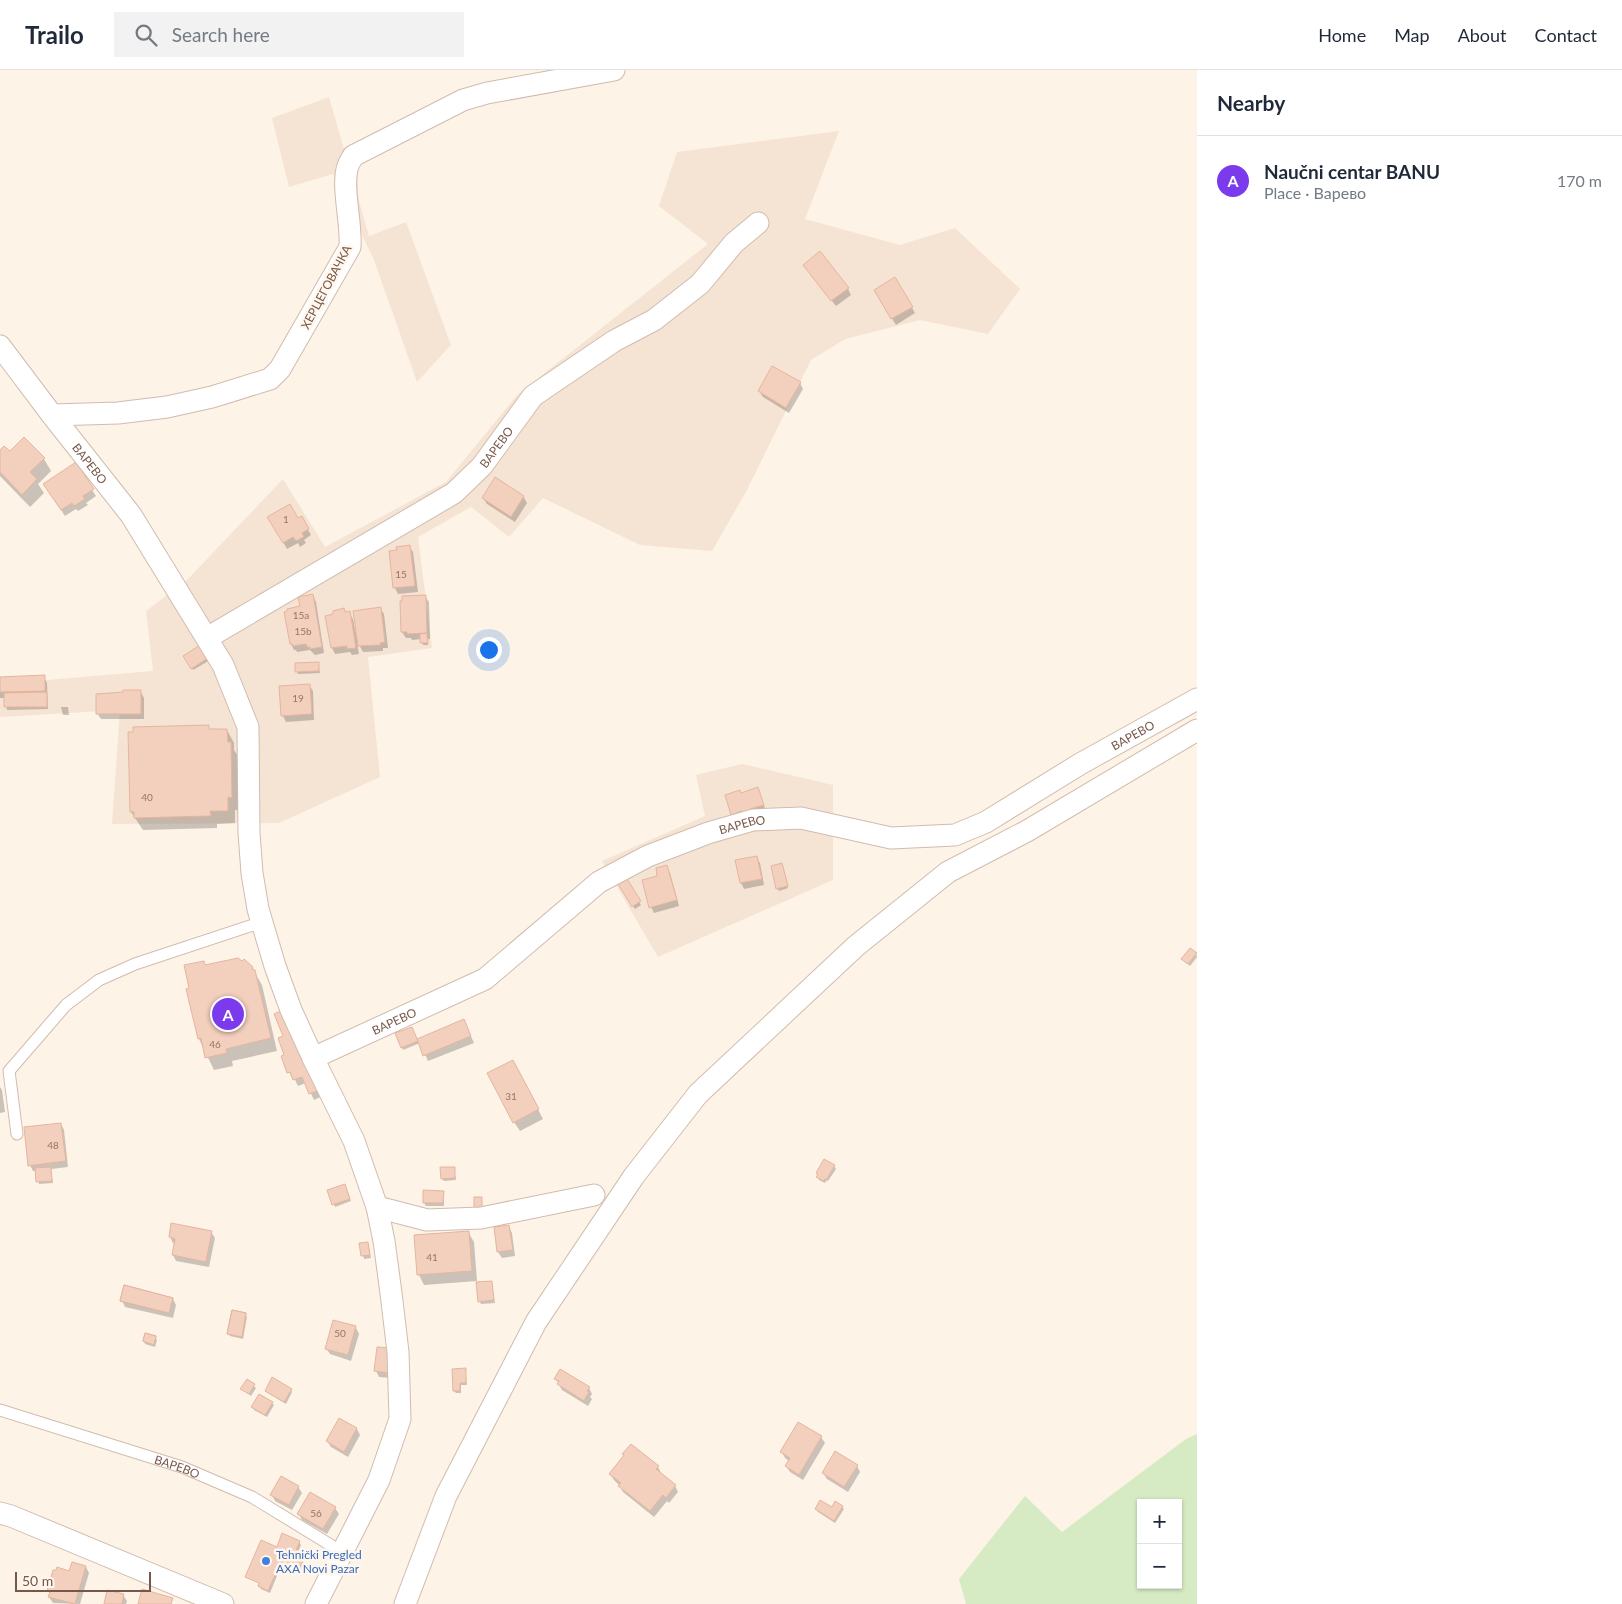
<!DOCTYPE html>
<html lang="en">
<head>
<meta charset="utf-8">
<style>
  body { margin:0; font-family:Lato,sans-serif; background:#f2f2f3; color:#1f2937 }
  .controls { position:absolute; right:15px; bottom:15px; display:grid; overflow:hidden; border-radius:0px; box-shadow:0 1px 4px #0004 }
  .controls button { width:45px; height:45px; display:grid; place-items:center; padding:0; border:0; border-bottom:1px solid #e0e1e3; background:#fff; color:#1f2937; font:25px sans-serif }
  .scale { position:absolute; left:15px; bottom:12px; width:136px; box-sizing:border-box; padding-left:5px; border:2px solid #77574a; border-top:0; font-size:14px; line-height:18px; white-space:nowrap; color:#77574a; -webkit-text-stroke:4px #fff7ed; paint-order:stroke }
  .you { position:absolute; left:488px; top:579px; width:18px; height:18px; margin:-12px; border:4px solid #fff; border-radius:50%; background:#1a73e8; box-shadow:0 0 0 8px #1a73e833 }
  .badge { display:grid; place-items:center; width:32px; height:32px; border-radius:50%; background:#7c3aed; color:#fff; font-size:16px; font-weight:700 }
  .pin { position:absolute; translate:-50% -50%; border:2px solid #fff; box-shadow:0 1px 5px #0006 }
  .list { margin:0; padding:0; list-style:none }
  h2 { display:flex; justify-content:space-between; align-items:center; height:65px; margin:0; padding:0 20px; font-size:21px }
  h2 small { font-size:16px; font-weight:400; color:#747a83 }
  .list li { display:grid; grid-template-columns:32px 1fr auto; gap:15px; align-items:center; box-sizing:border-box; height:90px; padding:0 20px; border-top:1px solid #e0e1e3 }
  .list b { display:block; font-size:19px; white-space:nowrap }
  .list p { margin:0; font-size:16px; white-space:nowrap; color:#747a83 }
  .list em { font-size:16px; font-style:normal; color:#747a83 }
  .icon { flex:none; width:28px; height:28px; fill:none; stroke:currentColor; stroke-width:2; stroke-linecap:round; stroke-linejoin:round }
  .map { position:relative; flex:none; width:1197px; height:1534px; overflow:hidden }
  header { display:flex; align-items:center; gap:30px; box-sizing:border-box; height:70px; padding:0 25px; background:#fff; border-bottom:1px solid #e0e1e3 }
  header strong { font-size:24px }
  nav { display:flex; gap:28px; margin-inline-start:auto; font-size:18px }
  .search { width:350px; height:45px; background:#f2f2f3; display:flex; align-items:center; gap:12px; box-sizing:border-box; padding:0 18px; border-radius:0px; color:#747a83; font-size:19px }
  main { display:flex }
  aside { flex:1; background:#fff }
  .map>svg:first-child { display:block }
  .residential { fill:#f5e4d4 }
  .green { fill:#d6ebc4; fill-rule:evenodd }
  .shadow { fill:#0003 }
  .building { fill:#f3cfbd; stroke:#e6b59d }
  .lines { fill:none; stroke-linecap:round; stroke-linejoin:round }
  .lane-casing { stroke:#d1bcae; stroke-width:13 }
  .street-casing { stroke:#d1bcae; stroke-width:23 }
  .lane { stroke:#fff; stroke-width:11 }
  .street { stroke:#fff; stroke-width:21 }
  .shop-dot { fill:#3f7fe0; stroke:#fff7ed; stroke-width:2 }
  .labels { text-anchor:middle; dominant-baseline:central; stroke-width:5; stroke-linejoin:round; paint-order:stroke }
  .number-label { font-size:10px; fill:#967567 }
  .street-label { font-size:12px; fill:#77574a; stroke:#fff7ed }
  .shop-label { font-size:12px; fill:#366cbe; stroke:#fff7ed; text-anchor:start }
</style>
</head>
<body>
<header>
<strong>Trailo</strong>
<div class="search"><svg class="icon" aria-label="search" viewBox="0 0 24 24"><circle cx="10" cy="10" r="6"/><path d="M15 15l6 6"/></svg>Search here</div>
<nav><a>Home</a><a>Map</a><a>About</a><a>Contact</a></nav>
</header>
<main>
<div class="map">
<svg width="1197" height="1534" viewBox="0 0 1197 1534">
  <rect width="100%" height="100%" fill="#fdf3e6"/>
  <!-- residential -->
  <g class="residential">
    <path d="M 329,27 L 369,166 L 406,152 L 451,275 L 417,312 L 374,190 L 333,104 L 289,117 L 272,48 Z"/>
    <path d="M 839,61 L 805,149 L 900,175 L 955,158 L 1020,219 L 988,264 L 920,250 L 845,269 L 811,290 L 747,420 L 712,481 L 640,475 L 543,428 L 509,467 L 471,437 L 418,467 L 432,578 L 368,587 L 380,707 L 279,753 L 112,754 L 120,640 L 0,647 L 0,614 L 153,601 L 146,541 L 188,509 L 283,409 L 325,477 L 446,412 L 518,324 L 708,174 L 659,136 L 677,82 Z"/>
    <path d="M 742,694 L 833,715 L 833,810 L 658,887 L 602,791 L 705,746 L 696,705 Z"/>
  </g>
  <!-- green -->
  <path class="green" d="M 1197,1364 L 1197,1534 L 966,1534 L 959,1509 L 1025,1426 L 1062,1462 L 1186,1369 ZM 1141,1433 L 1178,1433 L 1178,1515 L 1141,1515 Z"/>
  <!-- shadow -->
  <g class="shadow">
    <path d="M 808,201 L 848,219 L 851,225 L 836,236 Z"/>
    <path d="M 895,209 L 915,243 L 896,255 L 875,221 Z"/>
    <path d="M 800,313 L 803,319 L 789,343 L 763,327 L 759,321 Z"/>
    <path d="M 0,381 L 44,389 L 51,401 L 38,414 L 44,423 L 30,437 L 0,406 Z"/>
    <path d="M 48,420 L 92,420 L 96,426 L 86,433 L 88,435 L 78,441 L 76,439 L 65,446 Z"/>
    <path d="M 523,426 L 527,433 L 515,452 L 487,434 L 483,428 Z"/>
    <path d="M 269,447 L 298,450 L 301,448 L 311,465 L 304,470 L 306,473 L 300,477 L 298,473 L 287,479 Z"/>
    <path d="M 409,476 L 413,482 L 418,522 L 398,524 L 395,518 L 390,482 L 398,481 Z"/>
    <path d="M 313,526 L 316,532 L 324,583 L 315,585 L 310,580 L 297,582 L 296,580 L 294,580 L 291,574 L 301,537 Z"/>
    <path d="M 425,526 L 429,532 L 430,569 L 428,569 L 428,575 L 423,575 L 421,569 L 412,570 L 411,568 L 406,568 L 402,562 Z"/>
    <path d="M 380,538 L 384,544 L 388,578 L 383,578 L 383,581 L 363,582 L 357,571 L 359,584 L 352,585 L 350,582 L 335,584 L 332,578 L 326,547 L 349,543 L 353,549 L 356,565 L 358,565 Z"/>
    <path d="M 185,586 L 212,589 L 193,600 Z"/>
    <path d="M 318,593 L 320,603 L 298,604 L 297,601 Z"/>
    <path d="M 44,607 L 47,613 L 48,639 L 7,640 L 5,628 L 0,628 L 0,608 Z"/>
    <path d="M 309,615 L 313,621 L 314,650 L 286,652 L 283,646 Z"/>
    <path d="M 140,621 L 144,628 L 144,649 L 101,649 L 97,643 Z"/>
    <path d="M 61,637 L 68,637 L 69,645 L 63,645 Z"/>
    <path d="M 208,657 L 210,660 L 227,660 L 234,673 L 234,680 L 238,686 L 239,740 L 235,740 L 235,753 L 217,754 L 217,758 L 143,760 L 131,742 Z"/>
    <path d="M 741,724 L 760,724 L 766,741 L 736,750 L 732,744 Z"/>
    <path d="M 756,787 L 760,793 L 764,815 L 744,819 L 741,813 L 737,791 Z"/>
    <path d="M 782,794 L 788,818 L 779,821 L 777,818 Z"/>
    <path d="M 666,797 L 670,803 L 679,836 L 654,843 L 651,837 L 659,806 Z"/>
    <path d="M 627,811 L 641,835 L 635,839 L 620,815 Z"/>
    <path d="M 1196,884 L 1197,887 L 1190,896 L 1184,891 Z"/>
    <path d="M 206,896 L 252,898 L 262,915 L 277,981 L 232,991 L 233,996 L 214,1000 L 199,969 L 191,919 Z"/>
    <path d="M 464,951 L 474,973 L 428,991 L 420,973 L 403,980 L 402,977 Z"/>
    <path d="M 282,987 L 325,1025 L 314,1030 L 306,1013 L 298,1016 L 294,1008 L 292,1008 Z"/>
    <path d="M 518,1001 L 543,1049 L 520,1061 L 514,1052 Z"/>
    <path d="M 0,1017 L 2,1020 L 5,1042 L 0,1043 Z"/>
    <path d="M 61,1054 L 64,1060 L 68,1097 L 51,1099 L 53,1113 L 39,1114 L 37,1101 L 33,1101 L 30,1095 Z"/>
    <path d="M 834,1096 L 836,1099 L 828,1111 L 827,1110 L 825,1113 L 819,1110 L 817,1103 Z"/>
    <path d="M 454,1098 L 456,1110 L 444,1111 L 442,1108 Z"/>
    <path d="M 346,1118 L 351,1131 L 335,1137 L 329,1121 Z"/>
    <path d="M 443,1122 L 444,1124 L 444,1136 L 426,1136 L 424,1133 Z"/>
    <path d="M 509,1157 L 512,1163 L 515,1186 L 502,1188 L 498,1182 Z"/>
    <path d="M 211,1162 L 215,1168 L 209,1197 L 176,1191 L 173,1185 L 175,1174 L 173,1173 L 170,1167 Z"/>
    <path d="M 468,1162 L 474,1172 L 477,1211 L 424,1215 L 419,1205 L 415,1167 Z"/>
    <path d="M 368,1173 L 371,1188 L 364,1189 L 360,1174 Z"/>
    <path d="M 491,1212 L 495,1233 L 481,1234 L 480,1232 Z"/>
    <path d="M 173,1229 L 176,1235 L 173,1248 L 125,1237 L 122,1230 Z"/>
    <path d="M 245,1244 L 247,1247 L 243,1269 L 230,1266 L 229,1264 Z"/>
    <path d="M 356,1258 L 359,1264 L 351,1291 L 330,1284 L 326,1278 Z"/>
    <path d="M 155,1267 L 157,1270 L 155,1277 L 145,1274 L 144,1271 Z"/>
    <path d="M 395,1285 L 393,1308 L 379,1307 L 376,1301 Z"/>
    <path d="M 465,1299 L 467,1315 L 461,1315 L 461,1323 L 456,1323 L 454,1321 Z"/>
    <path d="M 556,1309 L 589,1318 L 592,1324 L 590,1327 L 592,1329 L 588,1336 L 562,1320 Z"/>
    <path d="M 247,1310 L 256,1318 L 251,1326 L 242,1319 Z"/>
    <path d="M 291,1320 L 292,1322 L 286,1334 L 268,1323 L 266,1321 Z"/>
    <path d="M 272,1333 L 274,1335 L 267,1347 L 254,1340 L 253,1337 Z"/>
    <path d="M 340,1350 L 357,1359 L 360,1365 L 348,1387 L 331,1377 L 327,1371 Z"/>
    <path d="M 821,1367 L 825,1373 L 803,1410 L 790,1402 L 786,1396 L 789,1391 L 785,1388 L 782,1382 Z"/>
    <path d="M 857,1396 L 860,1402 L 848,1422 L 827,1409 L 823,1403 Z"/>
    <path d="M 658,1397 L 661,1403 L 660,1404 L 675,1416 L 678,1422 L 669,1433 L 667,1431 L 654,1447 L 623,1422 L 620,1416 L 614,1410 L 610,1404 Z"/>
    <path d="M 298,1417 L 302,1423 L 292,1440 L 275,1431 L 272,1425 Z"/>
    <path d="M 842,1437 L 844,1439 L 835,1453 L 818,1442 L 816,1439 Z"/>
    <path d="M 335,1438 L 339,1444 L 327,1464 L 302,1450 L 299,1444 Z"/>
    <path d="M 299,1472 L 301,1475 L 296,1487 L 302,1490 L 304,1493 L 299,1504 L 281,1496 L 270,1523 L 261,1519 L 259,1516 L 277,1479 Z"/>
    <path d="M 86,1497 L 89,1503 L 80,1534 L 53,1533 L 49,1527 L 50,1524 L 48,1521 L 70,1502 Z"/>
    <path d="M 123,1525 L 127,1531 L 126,1534 L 105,1534 Z"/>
  </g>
  <!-- building -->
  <g class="building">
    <path d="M 820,181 L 849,218 L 831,231 L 803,195 Z"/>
    <path d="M 895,207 L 913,237 L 891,249 L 874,220 Z"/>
    <path d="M 772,296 L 801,312 L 786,338 L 758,321 Z"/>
    <path d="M 24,367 L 45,388 L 30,402 L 37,409 L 22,425 L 0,402 L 0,380 L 4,376 L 10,381 Z"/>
    <path d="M 76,392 L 94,419 L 83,426 L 85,429 L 74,436 L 72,433 L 61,440 L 43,414 Z"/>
    <path d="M 495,407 L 524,426 L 511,447 L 482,428 Z"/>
    <path d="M 290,434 L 298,448 L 302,446 L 309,459 L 302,463 L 304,467 L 296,471 L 293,467 L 283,473 L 267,447 Z"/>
    <path d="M 410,475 L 415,516 L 393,518 L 389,481 L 397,480 L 396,477 Z"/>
    <path d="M 313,524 L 322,577 L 310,579 L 310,577 L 307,577 L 306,574 L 293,576 L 292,574 L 290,574 L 284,542 L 287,541 L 287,539 L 300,536 L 298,527 Z"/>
    <path d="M 426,525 L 427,563 L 407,564 L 407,562 L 401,562 L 400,531 L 402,531 L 402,526 Z"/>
    <path d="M 381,537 L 385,572 L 380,573 L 381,575 L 358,576 L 353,541 Z"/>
    <path d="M 344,538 L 345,542 L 350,541 L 356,578 L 347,579 L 347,576 L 331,578 L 325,546 L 333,544 L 333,541 Z"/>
    <path d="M 427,563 L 428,573 L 420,573 L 420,564 Z"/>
    <path d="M 203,573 L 211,586 L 191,599 L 183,586 Z"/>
    <path d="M 319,592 L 319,601 L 295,602 L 295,593 Z"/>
    <path d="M 45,605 L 45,621 L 0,622 L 0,607 Z"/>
    <path d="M 310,614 L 312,644 L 281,646 L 279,616 Z"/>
    <path d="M 123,620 L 141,620 L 141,644 L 96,644 L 96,624 L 123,622 Z"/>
    <path d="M 47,622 L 47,637 L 4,637 L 4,623 Z"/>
    <path d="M 209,655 L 209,659 L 227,659 L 228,672 L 231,672 L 232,728 L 228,727 L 228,741 L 210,741 L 211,746 L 134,748 L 134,742 L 130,742 L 128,662 L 133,662 L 133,657 Z"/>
    <path d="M 758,717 L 764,735 L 750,739 L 751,741 L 742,743 L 742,741 L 731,745 L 725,725 L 740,720 L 741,723 Z"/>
    <path d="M 757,786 L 762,809 L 740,813 L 735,790 Z"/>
    <path d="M 782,793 L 788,816 L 776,819 L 771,796 Z"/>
    <path d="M 667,795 L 677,830 L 649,838 L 642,810 L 657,806 L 656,798 Z"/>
    <path d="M 627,809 L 641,831 L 632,837 L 618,814 Z"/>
    <path d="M 1190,878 L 1197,883 L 1188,894 L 1181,889 Z"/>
    <path d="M 238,888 L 242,891 L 244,889 L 253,897 L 252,899 L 255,900 L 271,968 L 226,979 L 227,983 L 205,988 L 201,968 L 198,969 L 186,919 L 189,918 L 184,895 L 204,891 L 205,895 Z"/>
    <path d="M 283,940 L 323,1019 L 309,1024 L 302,1007 L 293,1010 L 290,1002 L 287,1003 L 281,986 L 284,985 L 278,968 L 283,966 L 274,944 Z"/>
    <path d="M 464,949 L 471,966 L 423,986 L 417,969 Z"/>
    <path d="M 412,957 L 418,971 L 401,978 L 395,963 Z"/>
    <path d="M 513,990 L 539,1039 L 513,1053 L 487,1003 Z"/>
    <path d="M 61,1053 L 66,1091 L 28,1096 L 24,1057 Z"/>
    <path d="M 824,1089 L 835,1095 L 827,1109 L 825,1109 L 823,1111 L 816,1107 L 818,1104 L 816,1103 Z"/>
    <path d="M 51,1097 L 52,1111 L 36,1112 L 35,1098 Z"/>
    <path d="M 440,1097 L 455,1097 L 455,1108 L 441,1109 Z"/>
    <path d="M 345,1114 L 350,1129 L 332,1135 L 327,1120 Z"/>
    <path d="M 423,1120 L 444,1121 L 443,1133 L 423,1133 Z"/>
    <rect x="474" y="1127" width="8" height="11"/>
    <path d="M 171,1153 L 212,1161 L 206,1192 L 172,1185 L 175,1169 L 169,1167 Z"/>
    <path d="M 509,1155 L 513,1180 L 497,1182 L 494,1157 Z"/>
    <path d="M 469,1161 L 472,1201 L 417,1205 L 414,1165 Z"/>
    <path d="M 368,1172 L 370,1185 L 361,1186 L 359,1173 Z"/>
    <path d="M 492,1211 L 494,1230 L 478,1232 L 476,1212 Z"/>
    <path d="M 124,1215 L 173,1228 L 169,1243 L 120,1231 Z"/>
    <path d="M 124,1215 L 173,1228 L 169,1243 L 120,1231 Z"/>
    <path d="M 232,1240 L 246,1243 L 242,1267 L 227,1264 Z"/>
    <path d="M 232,1240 L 246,1243 L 242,1267 L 227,1264 Z"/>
    <path d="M 333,1250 L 356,1256 L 348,1285 L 325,1279 Z"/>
    <path d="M 145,1263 L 156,1266 L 154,1275 L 143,1271 Z"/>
    <path d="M 145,1263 L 156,1266 L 154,1275 L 143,1271 Z"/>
    <path d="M 377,1277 L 393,1278 L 390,1303 L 374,1301 Z"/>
    <path d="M 466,1298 L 466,1313 L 460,1313 L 460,1321 L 453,1321 L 452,1299 Z"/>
    <path d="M 560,1299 L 590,1317 L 587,1321 L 589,1322 L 584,1331 L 557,1314 L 559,1311 L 554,1309 Z"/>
    <path d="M 272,1307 L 292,1319 L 284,1332 L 265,1321 Z"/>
    <path d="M 247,1309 L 255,1314 L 249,1324 L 240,1319 Z"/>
    <path d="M 259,1324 L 273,1332 L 265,1345 L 251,1337 Z"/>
    <path d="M 339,1348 L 357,1358 L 344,1382 L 326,1371 Z"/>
    <path d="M 798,1352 L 822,1366 L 799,1405 L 785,1396 L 790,1388 L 780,1382 Z"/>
    <path d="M 631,1374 L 659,1396 L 656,1399 L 676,1415 L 666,1428 L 663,1425 L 650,1441 L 618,1416 L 621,1413 L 609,1404 L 624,1385 L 622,1384 Z"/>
    <path d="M 835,1381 L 858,1395 L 844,1417 L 822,1403 Z"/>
    <path d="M 281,1406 L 299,1416 L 289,1435 L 270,1425 Z"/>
    <path d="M 310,1422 L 336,1437 L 323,1459 L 297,1444 Z"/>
    <path d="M 820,1430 L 832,1437 L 835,1431 L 843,1436 L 834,1451 L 815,1439 Z"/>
    <path d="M 282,1463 L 300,1471 L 294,1485 L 303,1489 L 298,1502 L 280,1494 L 268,1521 L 258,1516 L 259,1513 L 245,1507 L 261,1470 L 277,1477 Z"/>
    <path d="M 72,1492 L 86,1496 L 75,1534 L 48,1527 L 50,1522 L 47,1521 L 53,1500 L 56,1500 L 57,1497 L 69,1501 Z"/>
    <path d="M 142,1519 L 173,1528 L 171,1534 L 138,1534 Z"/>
    <path d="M 107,1520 L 124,1524 L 122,1534 L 104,1534 Z"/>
  </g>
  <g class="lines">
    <defs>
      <g id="lane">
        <path d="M 17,1064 L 9,1001 L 66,935 L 99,910 L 135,894 L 262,852"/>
        <path id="s1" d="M 0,1340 L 182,1397 L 252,1427 L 342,1482"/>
      </g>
      <g id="street">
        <path id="s2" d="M 0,276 L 52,345 L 131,445 L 223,595 L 248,657 L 249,763 L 252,803 L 258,839 L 275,896 L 291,940 L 313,988 L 354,1071 L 377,1137 L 384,1171 L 391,1223 L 398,1282 L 400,1349 L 379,1410 L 316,1534"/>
        <path d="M 52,345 L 118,343 L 167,337 L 212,327 L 270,309 L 280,299 L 350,177 C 352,154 341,115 348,96 C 349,92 352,89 353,86 L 463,30 L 487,23 L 614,0"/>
        <path id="s3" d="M 207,568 L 454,423 L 482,396 L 533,326 L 614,271 L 654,250 L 700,214 L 734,173 L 758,153"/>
        <path id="s4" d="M 313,988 L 485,909 L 599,812 L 648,786 L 708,763 L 753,750 L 801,748 L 891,768 L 955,765 L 986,752 L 1080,694 L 1197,629"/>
        <path d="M 377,1137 L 427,1150 L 481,1148 L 594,1125"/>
        <path d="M 0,1443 L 11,1446 L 223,1534"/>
        <path d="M 405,1534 L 446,1426 L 536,1252 L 634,1106 L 698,1024 L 856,876 L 948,802 L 1027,761 L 1197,660"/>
      </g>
    </defs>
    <!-- lane casing -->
    <use href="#lane" class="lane-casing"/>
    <!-- street casing -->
    <use href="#street" class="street-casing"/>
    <!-- lane -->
    <use href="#lane" class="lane"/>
    <!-- street -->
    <use href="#street" class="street"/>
  </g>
  <!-- markers -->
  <circle class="shop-dot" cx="266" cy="1491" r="5"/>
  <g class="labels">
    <!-- number labels -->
    <g class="number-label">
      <text x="286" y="449">1</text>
      <text x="401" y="504">15</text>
      <text x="301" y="545">15a</text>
      <text x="303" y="561">15b</text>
      <text x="298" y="628">19</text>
      <text x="147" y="727">40</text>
      <text x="215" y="974">46</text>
      <text x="511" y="1026">31</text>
      <text x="53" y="1075">48</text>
      <text x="432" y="1187">41</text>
      <text x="340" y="1263">50</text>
      <text x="316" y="1443">56</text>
    </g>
    <!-- street labels -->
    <g class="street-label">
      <text transform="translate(326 217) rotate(-62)">ХЕРЦЕГОВАЧКА</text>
      <text stroke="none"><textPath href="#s3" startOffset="349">ВАРЕВО</textPath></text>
      <text stroke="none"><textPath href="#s2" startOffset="148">ВАРЕВО</textPath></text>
      <text stroke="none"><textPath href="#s4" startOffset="914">ВАРЕВО</textPath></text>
      <text stroke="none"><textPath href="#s4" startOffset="494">ВАРЕВО</textPath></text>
      <text stroke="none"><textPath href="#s4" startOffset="89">ВАРЕВО</textPath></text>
      <text stroke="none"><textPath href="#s1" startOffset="186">ВАРЕВО</textPath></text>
    </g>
    <!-- shop labels -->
    <g class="shop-label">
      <text x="276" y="1484">Tehnički Pregled<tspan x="276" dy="14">AXA Novi Pazar</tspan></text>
    </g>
  </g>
</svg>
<div class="controls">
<button>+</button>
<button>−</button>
</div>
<div class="scale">50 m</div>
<div class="you"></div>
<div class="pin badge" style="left:228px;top:944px">A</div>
</div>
<aside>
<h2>Nearby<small></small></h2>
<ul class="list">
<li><span class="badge">A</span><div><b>Naučni centar BANU</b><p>Place · Варево</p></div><em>170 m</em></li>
</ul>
</aside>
</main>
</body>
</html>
